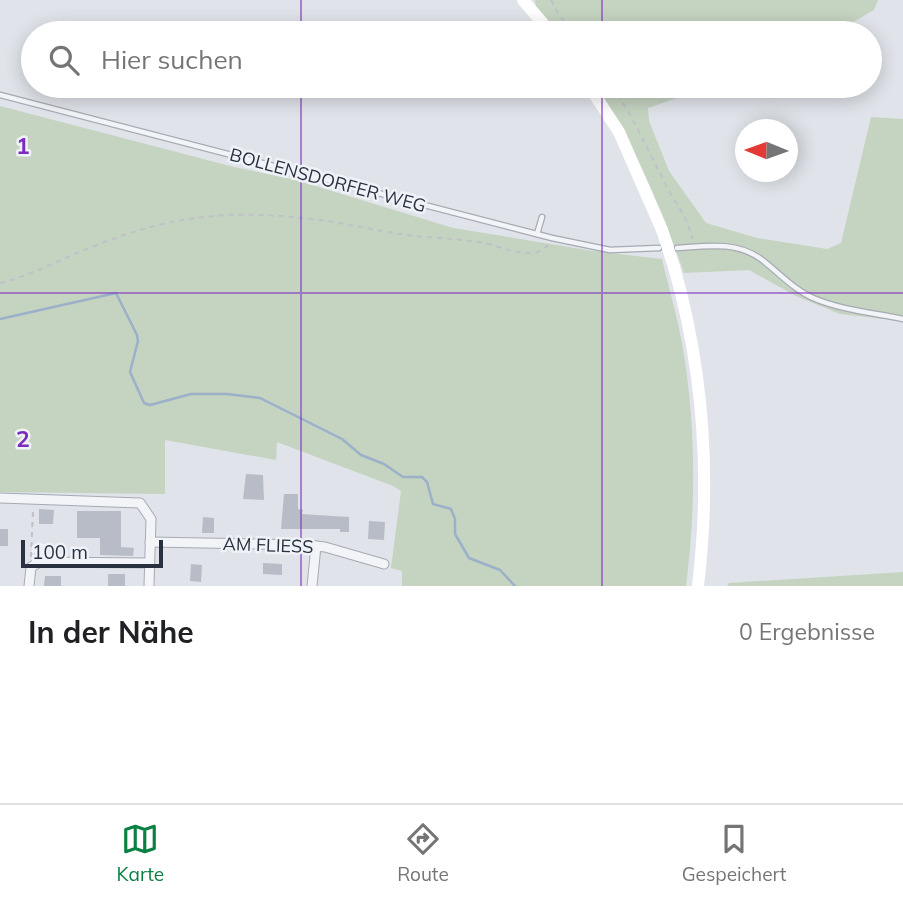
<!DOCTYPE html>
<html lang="de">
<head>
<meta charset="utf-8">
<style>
  body { margin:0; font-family:Mulish,sans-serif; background:#f6f6f6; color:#202124 }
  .compass { position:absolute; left:735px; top:119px; width:63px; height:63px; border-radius:50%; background:#fff; box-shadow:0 4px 18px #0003; rotate:271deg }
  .scale { position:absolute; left:21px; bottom:18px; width:142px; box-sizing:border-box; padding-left:7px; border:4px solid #293140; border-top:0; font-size:19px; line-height:24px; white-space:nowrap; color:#293140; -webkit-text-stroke:5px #eff2f6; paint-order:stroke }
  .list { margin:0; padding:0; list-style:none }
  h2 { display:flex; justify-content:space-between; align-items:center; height:91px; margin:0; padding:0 28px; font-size:30px }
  h2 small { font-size:23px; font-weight:400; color:#757577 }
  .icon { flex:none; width:38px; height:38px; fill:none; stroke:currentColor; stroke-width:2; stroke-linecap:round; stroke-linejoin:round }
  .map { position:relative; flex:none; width:903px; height:586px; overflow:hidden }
  .search { position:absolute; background:#fff; box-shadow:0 4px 18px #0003; left:21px; right:21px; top:21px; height:77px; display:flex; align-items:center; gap:18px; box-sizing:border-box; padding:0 24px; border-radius:38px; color:#757577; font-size:26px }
  .sheet { height:217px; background:#fff }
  nav { display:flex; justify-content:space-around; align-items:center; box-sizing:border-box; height:98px; border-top:2px solid #e0e0e0; background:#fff; font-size:19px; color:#757577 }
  nav a { display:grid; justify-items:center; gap:4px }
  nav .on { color:#0b8043 }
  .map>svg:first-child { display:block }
  .green { fill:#c5d3c1 }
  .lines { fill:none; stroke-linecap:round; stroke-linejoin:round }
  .stream { stroke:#9bb0c9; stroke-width:2.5 }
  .building { fill:#b7bcc6 }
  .service-casing { stroke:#a5aab3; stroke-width:7 }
  .minor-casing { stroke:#a5aab3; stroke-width:11 }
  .path { stroke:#bec1c7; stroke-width:2; stroke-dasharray:5 5; stroke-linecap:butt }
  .service { stroke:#f3f4f7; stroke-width:4.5 }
  .minor { stroke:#f3f4f7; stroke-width:9 }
  .secondary { stroke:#fff; stroke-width:12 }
  .secondary-bridge { stroke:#fff; stroke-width:12 }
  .grid { fill:none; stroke:#7b2cbf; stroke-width:2; stroke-opacity:0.55 }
  .labels { text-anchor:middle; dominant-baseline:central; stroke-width:5; stroke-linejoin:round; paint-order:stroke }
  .street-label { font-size:18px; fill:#293140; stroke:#eff2f6 }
  .grid-label { font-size:23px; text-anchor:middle; font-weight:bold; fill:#7b2cbf; stroke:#eff2f6; stroke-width:5; stroke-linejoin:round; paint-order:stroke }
</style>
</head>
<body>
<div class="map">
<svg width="903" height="586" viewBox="0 0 903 586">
  <rect width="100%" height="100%" fill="#e0e3e9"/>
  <!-- green -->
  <g class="green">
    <path d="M 535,0 L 878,0 L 874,10 L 834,33 L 558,33 L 536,7 Z"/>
    <path d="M 596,86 L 712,86 L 648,108 L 649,121 L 669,171 L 706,223 L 757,238 L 827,249 L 841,243 L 871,117 L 903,119 L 903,321 L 840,314 L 796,296 L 749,270 L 684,273 C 661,207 635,145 596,86 Z"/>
    <path d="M 0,106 L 234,167 L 296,180 L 453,228 L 593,251 L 662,259 C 669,289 678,319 683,349 C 696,426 696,508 686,586 L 402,586 L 402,571 L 391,568 L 401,491 L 393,486 L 277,442 L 276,460 L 165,440 L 165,494 L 0,492 Z"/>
    <path d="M 903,572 L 903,586 L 727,586 L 729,583 Z"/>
  </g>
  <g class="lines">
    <!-- stream -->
    <path class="stream" d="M 0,319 L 116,293 L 137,335 L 138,341 L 130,372 L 144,403 L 150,405 L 191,394 L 227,394 L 260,398 L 342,439 L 361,455 L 384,464 L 403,477 L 422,477 L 427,482 L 433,504 L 451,509 L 455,519 L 455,534 L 469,558 L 500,570 L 515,586"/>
  </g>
  <!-- building -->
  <g class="building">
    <path d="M 246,474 L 263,475 L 264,500 L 243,499 Z"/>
    <path d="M 284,494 L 298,494 L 298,509 L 303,510 L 302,514 L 349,517 L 349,532 L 340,532 L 340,529 L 281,529 Z"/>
    <path d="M 39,509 L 54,510 L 53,524 L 39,524 Z"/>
    <path d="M 77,511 L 121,511 L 121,547 L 134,548 L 133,556 L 100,555 L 100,538 L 77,538 Z"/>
    <path d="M 203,517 L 214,518 L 214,533 L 202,533 Z"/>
    <path d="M 369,521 L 385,522 L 384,540 L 368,539 Z"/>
    <rect x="0" y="529" width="8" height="17"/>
    <path d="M 263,563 L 282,564 L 282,575 L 263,574 Z"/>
    <path d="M 191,564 L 202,565 L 201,582 L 190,581 Z"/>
    <rect x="108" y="574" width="17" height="12"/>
    <path d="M 45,576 L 61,576 L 61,586 L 44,586 Z"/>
  </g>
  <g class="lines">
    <defs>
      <g id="service">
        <path d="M 0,95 L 552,238 L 610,250 L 659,248"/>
        <path d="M 537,234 L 542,217"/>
        <path d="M 677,248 C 706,246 736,241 761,259 C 778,272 793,289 813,298 C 841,310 874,313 903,319"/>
      </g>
      <g id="minor">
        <path d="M 0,498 L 140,503 L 151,519 L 149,586"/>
        <path d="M 150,542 L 306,545 L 325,547 L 384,564"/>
        <path d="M 29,586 L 31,567 L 40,562 L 149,563"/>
        <path d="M 312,586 L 316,546"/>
      </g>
    </defs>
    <!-- service casing -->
    <use href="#service" class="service-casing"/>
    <!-- minor casing -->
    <use href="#minor" class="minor-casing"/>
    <!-- path -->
    <g class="path">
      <path d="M 551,0 L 559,15 L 575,33"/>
      <path d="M 612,86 C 635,119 650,155 669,191 C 678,207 689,220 692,239"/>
      <path d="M 0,283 C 34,275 62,258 94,246 C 176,214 232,209 319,220 C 351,224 382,232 414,236 C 437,238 460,239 483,243 C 498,246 514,253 529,253 C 537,254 543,250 548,245"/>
      <path d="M 31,557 L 33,510"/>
    </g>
    <!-- service -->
    <use href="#service" class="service"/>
    <!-- minor -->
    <use href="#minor" class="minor"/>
    <!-- secondary -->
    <g class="secondary">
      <path d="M 523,0 L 551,33"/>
      <path d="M 589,86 L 619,132 L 662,230"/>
      <path d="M 674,267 C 704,372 711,477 698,586"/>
    </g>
    <!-- secondary-bridge -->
    <path class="secondary-bridge" d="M 662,230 L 674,267"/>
  </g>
  <!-- grid -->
  <path class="grid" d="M 301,0 L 301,33M 602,0 L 602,33M 301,86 L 301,586M 602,86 L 602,586M 0,293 L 903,293"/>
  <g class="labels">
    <!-- street labels -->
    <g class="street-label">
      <text transform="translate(328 180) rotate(15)">BOLLENSDORFER WEG</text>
      <text transform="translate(268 545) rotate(2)">AM FLIESS</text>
    </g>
  </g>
  <g class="grid-label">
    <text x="23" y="154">1</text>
    <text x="23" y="447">2</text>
  </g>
</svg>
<svg class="compass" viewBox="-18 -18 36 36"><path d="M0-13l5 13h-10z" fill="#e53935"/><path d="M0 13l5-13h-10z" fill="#757577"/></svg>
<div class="scale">100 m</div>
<div class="search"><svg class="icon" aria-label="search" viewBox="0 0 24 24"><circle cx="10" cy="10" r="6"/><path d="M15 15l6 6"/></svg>Hier suchen</div>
</div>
<section class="sheet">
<h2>In der Nähe<small>0 Ergebnisse</small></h2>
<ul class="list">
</ul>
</section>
<nav>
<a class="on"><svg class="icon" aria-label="map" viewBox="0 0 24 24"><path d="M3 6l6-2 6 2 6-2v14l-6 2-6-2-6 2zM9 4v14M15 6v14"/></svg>Karte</a>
<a><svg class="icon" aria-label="directions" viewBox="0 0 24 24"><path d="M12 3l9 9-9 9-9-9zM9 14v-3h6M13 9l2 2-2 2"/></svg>Route</a>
<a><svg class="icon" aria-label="saved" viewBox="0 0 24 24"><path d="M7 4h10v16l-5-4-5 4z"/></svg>Gespeichert</a>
</nav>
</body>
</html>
